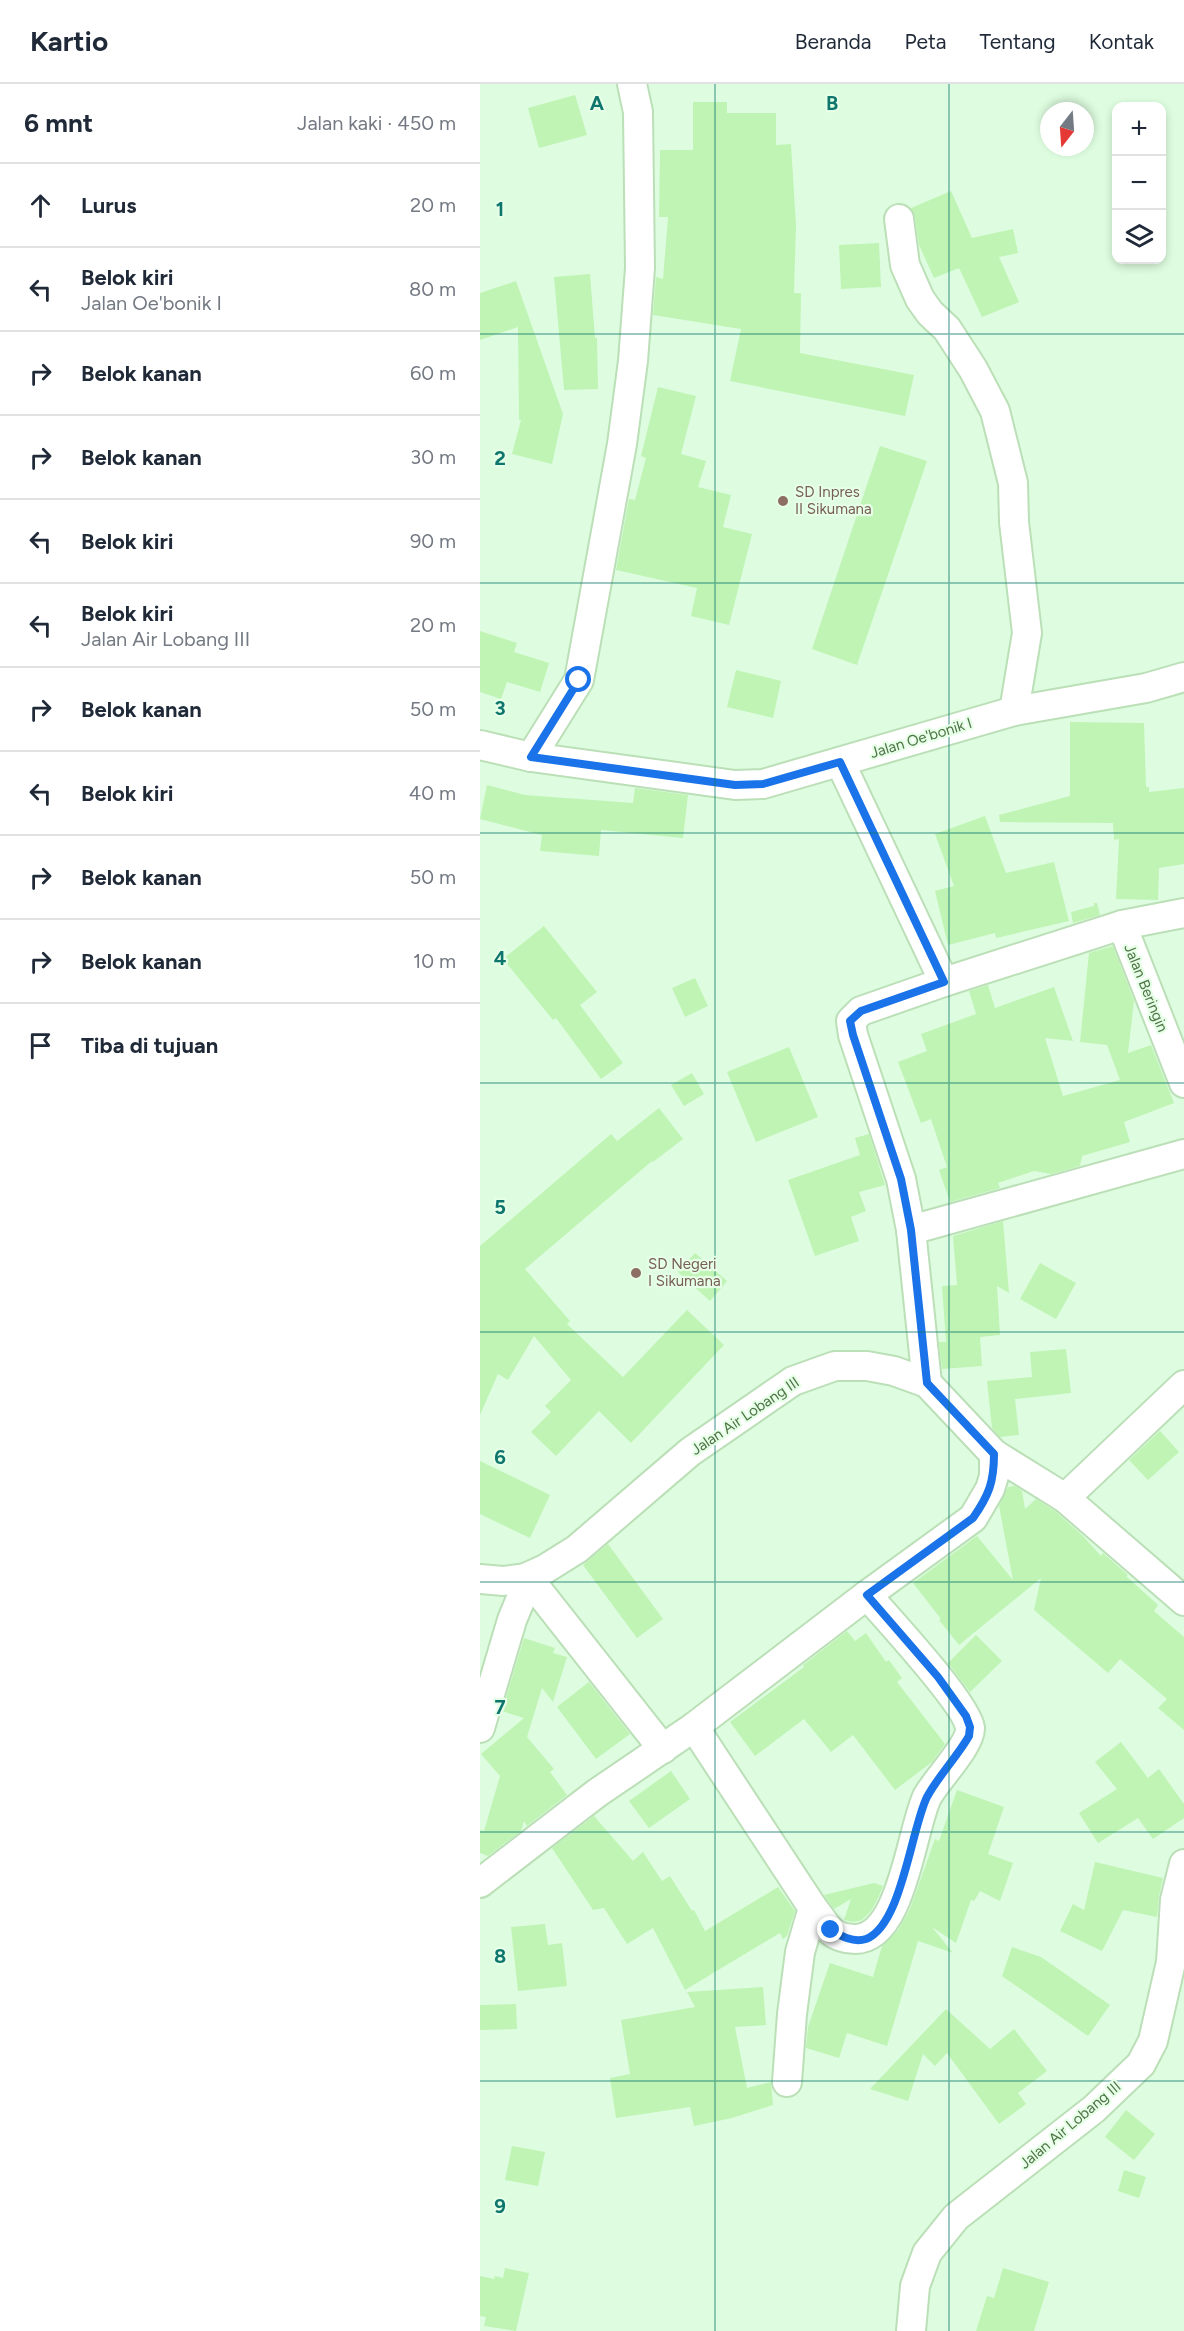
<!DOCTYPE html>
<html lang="id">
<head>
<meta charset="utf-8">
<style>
  body { margin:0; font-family:Figtree,sans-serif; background:#f6f6f7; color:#1f2937 }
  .controls { position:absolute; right:18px; top:18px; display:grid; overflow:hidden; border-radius:12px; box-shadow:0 3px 9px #0003 }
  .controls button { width:54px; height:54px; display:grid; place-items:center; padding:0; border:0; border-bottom:2px solid #e0e1e3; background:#fff; color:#1f2937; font:30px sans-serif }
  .compass { position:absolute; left:560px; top:18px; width:54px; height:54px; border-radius:50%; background:#fff; box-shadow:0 3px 9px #0003; rotate:197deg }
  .stop { position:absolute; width:18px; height:18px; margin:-14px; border:4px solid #1a73e8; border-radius:50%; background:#fff }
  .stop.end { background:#1a73e8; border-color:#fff; box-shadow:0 2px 6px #0008 }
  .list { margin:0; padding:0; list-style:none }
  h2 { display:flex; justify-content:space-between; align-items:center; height:78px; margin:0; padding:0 24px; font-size:26px }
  h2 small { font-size:20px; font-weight:400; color:#747a83 }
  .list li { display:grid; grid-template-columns:39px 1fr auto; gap:18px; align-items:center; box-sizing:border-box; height:84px; padding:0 24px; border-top:2px solid #e0e1e3 }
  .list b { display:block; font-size:22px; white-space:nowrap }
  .list p { margin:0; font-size:20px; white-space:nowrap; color:#747a83 }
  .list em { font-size:20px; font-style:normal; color:#747a83 }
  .icon { flex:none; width:33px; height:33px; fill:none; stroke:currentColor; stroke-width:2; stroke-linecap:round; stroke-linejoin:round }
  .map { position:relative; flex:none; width:704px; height:2247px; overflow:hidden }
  header { display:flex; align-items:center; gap:36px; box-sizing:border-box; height:84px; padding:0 30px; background:#fff; border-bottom:2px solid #e0e1e3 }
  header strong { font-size:28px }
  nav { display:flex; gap:33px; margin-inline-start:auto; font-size:21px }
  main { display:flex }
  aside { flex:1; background:#fff }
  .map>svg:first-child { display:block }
  .building { fill:#bff4b4 }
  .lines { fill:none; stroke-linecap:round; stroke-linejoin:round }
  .minor-casing { stroke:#bbdfb7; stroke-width:32 }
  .minor { stroke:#fff; stroke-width:28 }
  .route { stroke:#1a73e8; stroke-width:8 }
  .grid { fill:none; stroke:#0f766e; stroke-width:1.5; stroke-opacity:0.55 }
  .education-dot { fill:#8d6e63; stroke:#e6ffe7; stroke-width:2 }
  .labels { text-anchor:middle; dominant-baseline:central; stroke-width:4.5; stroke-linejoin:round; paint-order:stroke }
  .education-label { font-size:15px; fill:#785e54; stroke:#e6ffe7; text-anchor:start }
  .street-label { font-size:15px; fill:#4f7445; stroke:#e6ffe7 }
  .grid-label { font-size:20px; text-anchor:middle; font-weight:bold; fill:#0f766e; stroke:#e6ffe7; stroke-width:4.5; stroke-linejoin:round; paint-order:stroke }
</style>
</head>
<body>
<header>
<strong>Kartio</strong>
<nav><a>Beranda</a><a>Peta</a><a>Tentang</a><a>Kontak</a></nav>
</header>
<main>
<aside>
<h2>6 mnt<small>Jalan kaki · 450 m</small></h2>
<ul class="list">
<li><svg class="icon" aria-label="ahead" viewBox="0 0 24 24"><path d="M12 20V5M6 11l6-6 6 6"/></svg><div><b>Lurus</b></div><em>20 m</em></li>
<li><svg class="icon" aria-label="left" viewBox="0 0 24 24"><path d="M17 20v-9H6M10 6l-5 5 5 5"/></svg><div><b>Belok kiri</b><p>Jalan Oe'bonik I</p></div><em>80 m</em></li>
<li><svg class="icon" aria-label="right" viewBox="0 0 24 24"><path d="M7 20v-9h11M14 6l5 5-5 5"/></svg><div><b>Belok kanan</b></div><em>60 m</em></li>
<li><svg class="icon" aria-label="right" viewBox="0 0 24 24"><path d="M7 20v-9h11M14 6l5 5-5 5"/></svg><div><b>Belok kanan</b></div><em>30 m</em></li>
<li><svg class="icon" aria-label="left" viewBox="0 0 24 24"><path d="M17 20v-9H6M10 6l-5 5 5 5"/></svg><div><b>Belok kiri</b></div><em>90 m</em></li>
<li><svg class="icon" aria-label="left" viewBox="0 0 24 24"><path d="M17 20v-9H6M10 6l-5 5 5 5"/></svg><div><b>Belok kiri</b><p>Jalan Air Lobang III</p></div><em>20 m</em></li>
<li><svg class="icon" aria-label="right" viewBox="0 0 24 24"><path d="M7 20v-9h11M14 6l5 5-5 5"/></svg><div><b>Belok kanan</b></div><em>50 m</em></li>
<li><svg class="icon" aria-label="left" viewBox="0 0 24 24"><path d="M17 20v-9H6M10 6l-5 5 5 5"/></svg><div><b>Belok kiri</b></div><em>40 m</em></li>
<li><svg class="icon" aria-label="right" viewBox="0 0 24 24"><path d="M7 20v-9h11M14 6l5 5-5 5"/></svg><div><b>Belok kanan</b></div><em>50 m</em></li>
<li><svg class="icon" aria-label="right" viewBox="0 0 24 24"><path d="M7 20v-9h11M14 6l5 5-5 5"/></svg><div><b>Belok kanan</b></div><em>10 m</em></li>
<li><svg class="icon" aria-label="arrive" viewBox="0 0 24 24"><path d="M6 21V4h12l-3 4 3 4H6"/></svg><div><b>Tiba di tujuan</b></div></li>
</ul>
</aside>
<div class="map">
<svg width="704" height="2247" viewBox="0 0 704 2247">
  <rect width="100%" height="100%" fill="#defde0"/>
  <!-- building -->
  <g class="building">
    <path d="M 95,11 L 107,51 L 59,64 L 48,24 Z"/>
    <path d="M 213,18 L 247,18 L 247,29 L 296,29 L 296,61 L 311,60 L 316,141 L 314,209 L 321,209 L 320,269 L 434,291 L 425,332 L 250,297 L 261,245 L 173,231 L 176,193 L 183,195 L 188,133 L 179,133 L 180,66 L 213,66 Z"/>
    <path d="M 471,107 L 492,154 L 533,145 L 538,169 L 519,173 L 539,218 L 502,233 L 479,184 L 454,194 L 439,161 L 435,133 L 431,124 Z"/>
    <path d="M 399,159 L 401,203 L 361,205 L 359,161 Z"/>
    <path d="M 110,190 L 115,254 L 117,254 L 118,305 L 84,306 L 74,193 Z"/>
    <path d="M 36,197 L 83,330 L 72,380 L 32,370 L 41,336 L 39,336 L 38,243 L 0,256 L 0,209 Z"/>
    <path d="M 178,303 L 216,312 L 201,370 L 226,377 L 218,403 L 251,411 L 243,443 L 272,450 L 249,541 L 211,532 L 217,504 L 136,486 L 149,415 L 155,416 L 166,374 L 161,372 Z"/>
    <path d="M 400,362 L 447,377 L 377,581 L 332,565 Z"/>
    <path d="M 0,547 L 37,559 L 34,568 L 69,579 L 60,608 L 27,598 L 21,615 L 0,608 Z"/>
    <path d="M 256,586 L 301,597 L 293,634 L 247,623 Z"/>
    <path d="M 590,638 L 664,639 L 666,703 L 669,703 L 669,708 L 704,704 L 704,780 L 679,784 L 678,816 L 636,815 L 639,755 L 634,756 L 633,739 L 520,738 L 519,731 L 590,712 Z"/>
    <path d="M 7,701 L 45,711 L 153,719 L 155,704 L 208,711 L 203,754 L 121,746 L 119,772 L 60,767 L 62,751 L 0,735 Z"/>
    <path d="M 505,732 L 526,789 L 574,778 L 589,837 L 516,854 L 515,849 L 468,861 L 455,807 L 474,802 L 455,750 Z"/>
    <path d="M 614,819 L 617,819 L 620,831 L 593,839 L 591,828 L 614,822 Z"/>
    <path d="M 64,842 L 117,908 L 100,921 L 143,979 L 121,995 L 76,934 L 73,936 L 23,875 Z"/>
    <path d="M 633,862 L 654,917 L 648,969 L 671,961 L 694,1019 L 644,1038 L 650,1058 L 602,1072 L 600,1082 L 571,1090 L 554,1087 L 518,1099 L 520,1104 L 470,1118 L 459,1086 L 467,1083 L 451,1035 L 441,1039 L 418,978 L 447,967 L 441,950 L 496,930 L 489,907 L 508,901 L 515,924 L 574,903 L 593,957 L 565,954 L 583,1012 L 640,996 L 627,961 L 600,958 L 609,869 Z"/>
    <path d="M 215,894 L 228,922 L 205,933 L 192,904 Z"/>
    <path d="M 309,963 L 338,1033 L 276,1058 L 247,988 Z"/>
    <path d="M 212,989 L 224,1010 L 204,1022 L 191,1001 Z"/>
    <path d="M 179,1024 L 203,1055 L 173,1078 L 172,1077 L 45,1185 L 90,1237 L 87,1240 L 143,1293 L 207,1226 L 244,1261 L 151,1359 L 119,1327 L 76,1372 L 51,1348 L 71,1328 L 65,1322 L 91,1296 L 54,1252 L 28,1296 L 18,1290 L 0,1331 L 0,1162 L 131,1050 L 137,1057 Z"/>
    <path d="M 389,1050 L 405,1101 L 379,1108 L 386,1127 L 371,1133 L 379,1157 L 335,1172 L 308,1096 L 380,1071 L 375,1054 Z"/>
    <path d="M 523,1137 L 529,1209 L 517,1202 L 520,1251 L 500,1253 L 502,1282 L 462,1285 L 459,1258 L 466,1258 L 462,1202 L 477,1201 L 473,1152 Z"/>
    <path d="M 215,1169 L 247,1197 L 230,1217 L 198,1188 Z"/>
    <path d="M 560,1179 L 596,1199 L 576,1235 L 540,1215 Z"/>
    <path d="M 586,1265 L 591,1309 L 535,1315 L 539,1351 L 520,1353 L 512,1344 L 507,1297 L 552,1293 L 550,1268 Z"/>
    <path d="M 680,1347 L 699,1368 L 668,1396 L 649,1376 Z"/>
    <path d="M 0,1377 L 70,1411 L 50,1454 L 0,1430 Z"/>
    <path d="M 535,1402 L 542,1407 L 545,1425 L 556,1415 L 575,1427 L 602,1451 L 621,1472 L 623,1469 L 648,1491 L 646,1492 L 678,1521 L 674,1527 L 704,1553 L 704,1646 L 678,1624 L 687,1615 L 640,1575 L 628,1589 L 554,1526 L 561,1494 L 479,1561 L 459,1536 L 461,1535 L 433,1499 L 497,1452 L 533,1496 L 519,1422 L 528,1403 Z"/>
    <path d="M 128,1460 L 183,1535 L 157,1554 L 103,1481 Z"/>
    <path d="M 367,1547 L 375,1557 L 386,1549 L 406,1578 L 409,1576 L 422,1594 L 417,1598 L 465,1660 L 452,1678 L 415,1706 L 373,1651 L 351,1668 L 324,1635 L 275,1672 L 250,1638 L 324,1583 L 323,1581 Z"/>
    <path d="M 496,1551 L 522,1577 L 490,1608 L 468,1579 Z"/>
    <path d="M 44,1554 L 75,1564 L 73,1569 L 87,1573 L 73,1618 L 62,1604 L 47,1653 L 74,1685 L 70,1688 L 87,1711 L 47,1742 L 44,1737 L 41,1747 L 8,1772 L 0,1769 L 0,1746 L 4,1747 L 20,1692 L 1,1670 L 44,1634 L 22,1627 Z"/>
    <path d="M 109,1598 L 150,1650 L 116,1675 L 77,1623 Z"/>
    <path d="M 641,1658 L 668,1694 L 679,1685 L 704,1720 L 704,1734 L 673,1755 L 658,1734 L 618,1759 L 599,1729 L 637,1705 L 615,1678 Z"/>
    <path d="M 191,1687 L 210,1715 L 169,1744 L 149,1717 Z"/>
    <path d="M 477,1706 L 524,1723 L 508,1770 L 533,1779 L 520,1817 L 500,1807 L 494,1817 L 491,1816 L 476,1859 L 452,1843 L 473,1869 L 438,1857 L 407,1962 L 367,1949 L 359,1974 L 326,1964 L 328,1943 L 350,1879 L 393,1893 L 402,1862 L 418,1846 L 430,1825 L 455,1755 L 459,1757 Z"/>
    <path d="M 114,1732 L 153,1777 L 163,1768 L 182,1797 L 190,1792 L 212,1827 L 214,1826 L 225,1847 L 298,1803 L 315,1827 L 307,1852 L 303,1855 L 300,1849 L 205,1906 L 173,1844 L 147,1860 L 124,1824 L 113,1826 L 72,1764 Z"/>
    <path d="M 615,1778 L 683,1794 L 679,1812 L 677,1833 L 643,1826 L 622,1867 L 580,1847 L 593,1820 L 604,1826 Z"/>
    <path d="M 394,1799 L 403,1802 L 399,1812 L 391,1827 L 382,1836 L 373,1838 L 364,1836 L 371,1815 L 354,1825 L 344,1811 Z"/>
    <path d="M 65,1840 L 68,1861 L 82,1859 L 87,1902 L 38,1907 L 31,1843 Z"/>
    <path d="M 532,1863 L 561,1873 L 630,1921 L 608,1952 L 522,1892 Z"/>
    <path d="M 283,1903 L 286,1941 L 255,1943 L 267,2004 L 291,1998 L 293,2021 L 252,2034 L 214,2042 L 210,2023 L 136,2034 L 130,1994 L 150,1990 L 141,1936 L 215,1923 L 207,1908 Z"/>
    <path d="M 36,1920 L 37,1945 L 0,1946 L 0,1921 Z"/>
    <path d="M 466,1925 L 510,1965 L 534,1945 L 567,1987 L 538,2009 L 546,2020 L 519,2040 L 467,1969 L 455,1982 L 443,1970 L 428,2017 L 390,2005 Z"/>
    <path d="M 646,2026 L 675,2050 L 654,2076 L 625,2053 Z"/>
    <path d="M 32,2062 L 65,2068 L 58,2102 L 25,2096 Z"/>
    <path d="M 644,2086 L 666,2093 L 659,2114 L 638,2107 Z"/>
    <path d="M 25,2184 L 49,2189 L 36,2247 L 4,2242 L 6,2233 L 0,2232 L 0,2192 L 14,2195 L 15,2192 L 23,2194 Z"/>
    <path d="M 523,2184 L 569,2198 L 554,2247 L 496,2247 L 507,2212 L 514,2214 Z"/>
  </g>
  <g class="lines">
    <defs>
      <g id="minor">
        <path d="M 419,135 L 425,181 L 440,215 L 450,229 L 467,245 L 493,285 L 515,327 L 533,399 L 534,438 L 547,549 L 534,627"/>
        <path d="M 0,661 L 51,673 L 255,701 L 283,700 L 534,627 L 666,604 L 704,593"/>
        <path d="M 51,673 L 99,596 L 142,360 L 153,277 L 160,184 L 158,28 L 152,0"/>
        <path d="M 360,678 L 464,898 L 381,927 L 371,937 L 373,951 L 421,1095 L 431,1146 L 447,1299"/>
        <path d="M 642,841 L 704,999"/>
        <path d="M 464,898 L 642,841 L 704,829"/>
        <path d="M 431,1146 L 704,1070"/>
        <path d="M 585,1414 L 704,1301"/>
        <path d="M 45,1494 L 49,1495 L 183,1665"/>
        <path d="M 0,1495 L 23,1497 L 45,1494 L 65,1485 L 97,1465 L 210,1368 L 313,1297 L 355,1282 L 387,1282 L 414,1287 L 447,1299 L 514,1370 L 585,1414 L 704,1517"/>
        <path d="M 214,1643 L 333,1824 C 339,1831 344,1840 350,1846 C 356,1852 366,1855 375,1855 C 422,1855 431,1747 447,1713 C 456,1696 491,1661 490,1644 C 487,1620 407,1534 387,1511"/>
        <path d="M 0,1644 L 32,1536 L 49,1495"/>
        <path d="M 0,1799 L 117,1709 L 214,1643 L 387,1511 L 493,1434 L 510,1405 L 514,1392 L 514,1370"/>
        <path d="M 307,1998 L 312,1930 L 320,1868 L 333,1824"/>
        <path d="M 431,2247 L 435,2202 L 447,2169 L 476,2133 L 614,2025 L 661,1980 L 673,1957 L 691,1878 L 695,1816 L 704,1780"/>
      </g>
    </defs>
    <!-- minor casing -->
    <use href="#minor" class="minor-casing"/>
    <!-- minor -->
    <use href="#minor" class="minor"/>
  </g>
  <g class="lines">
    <!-- route -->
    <path class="route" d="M 99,596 L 51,673 L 255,701 L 283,700 L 360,678 L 464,898 L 381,927 L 370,937 L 373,951 L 421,1095 L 431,1146 L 447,1299 L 514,1370 C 514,1398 509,1411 493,1434 L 387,1511 L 458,1593 L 486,1632 L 490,1643 L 489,1652 C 477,1673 459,1691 447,1713 C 431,1745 422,1841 386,1855 C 373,1859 361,1852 351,1846"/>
  </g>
  <!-- grid -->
  <path class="grid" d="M 235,0 L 235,2247M 469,0 L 469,2247M 0,250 L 704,250M 0,499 L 704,499M 0,749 L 704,749M 0,999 L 704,999M 0,1248 L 704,1248M 0,1498 L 704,1498M 0,1748 L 704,1748M 0,1997 L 704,1997"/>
  <!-- markers -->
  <g class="education-dot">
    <circle cx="303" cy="417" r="6"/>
    <circle cx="156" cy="1189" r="6"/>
  </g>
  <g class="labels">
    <!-- education labels -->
    <g class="education-label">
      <text x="315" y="408">SD Inpres<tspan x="315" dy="17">II Sikumana</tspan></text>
      <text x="168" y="1180">SD Negeri<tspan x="168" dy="17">I Sikumana</tspan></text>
    </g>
    <!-- street labels -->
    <g class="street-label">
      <text transform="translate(441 654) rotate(-17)">Jalan Oe'bonik I</text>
      <text transform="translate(666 904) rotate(68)">Jalan Beringin</text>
      <text transform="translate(265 1332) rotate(-34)">Jalan Air Lobang III</text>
      <text transform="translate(590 2041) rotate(-40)">Jalan Air Lobang III</text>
    </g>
  </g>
  <g class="grid-label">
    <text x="117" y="26">A</text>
    <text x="352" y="26">B</text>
    <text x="20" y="132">1</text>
    <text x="20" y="381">2</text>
    <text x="20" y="631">3</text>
    <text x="20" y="881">4</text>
    <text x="20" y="1130">5</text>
    <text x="20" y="1380">6</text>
    <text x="20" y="1630">7</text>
    <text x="20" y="1879">8</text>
    <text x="20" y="2129">9</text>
  </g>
</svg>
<div class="controls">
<button>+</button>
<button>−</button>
<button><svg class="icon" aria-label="layers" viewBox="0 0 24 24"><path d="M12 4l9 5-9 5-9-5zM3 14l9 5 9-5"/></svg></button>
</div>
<svg class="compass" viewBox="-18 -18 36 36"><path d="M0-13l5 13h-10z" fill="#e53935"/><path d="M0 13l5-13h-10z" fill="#747a83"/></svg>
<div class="stop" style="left:99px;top:596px"></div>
<div class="stop end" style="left:351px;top:1846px"></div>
</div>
</main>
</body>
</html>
